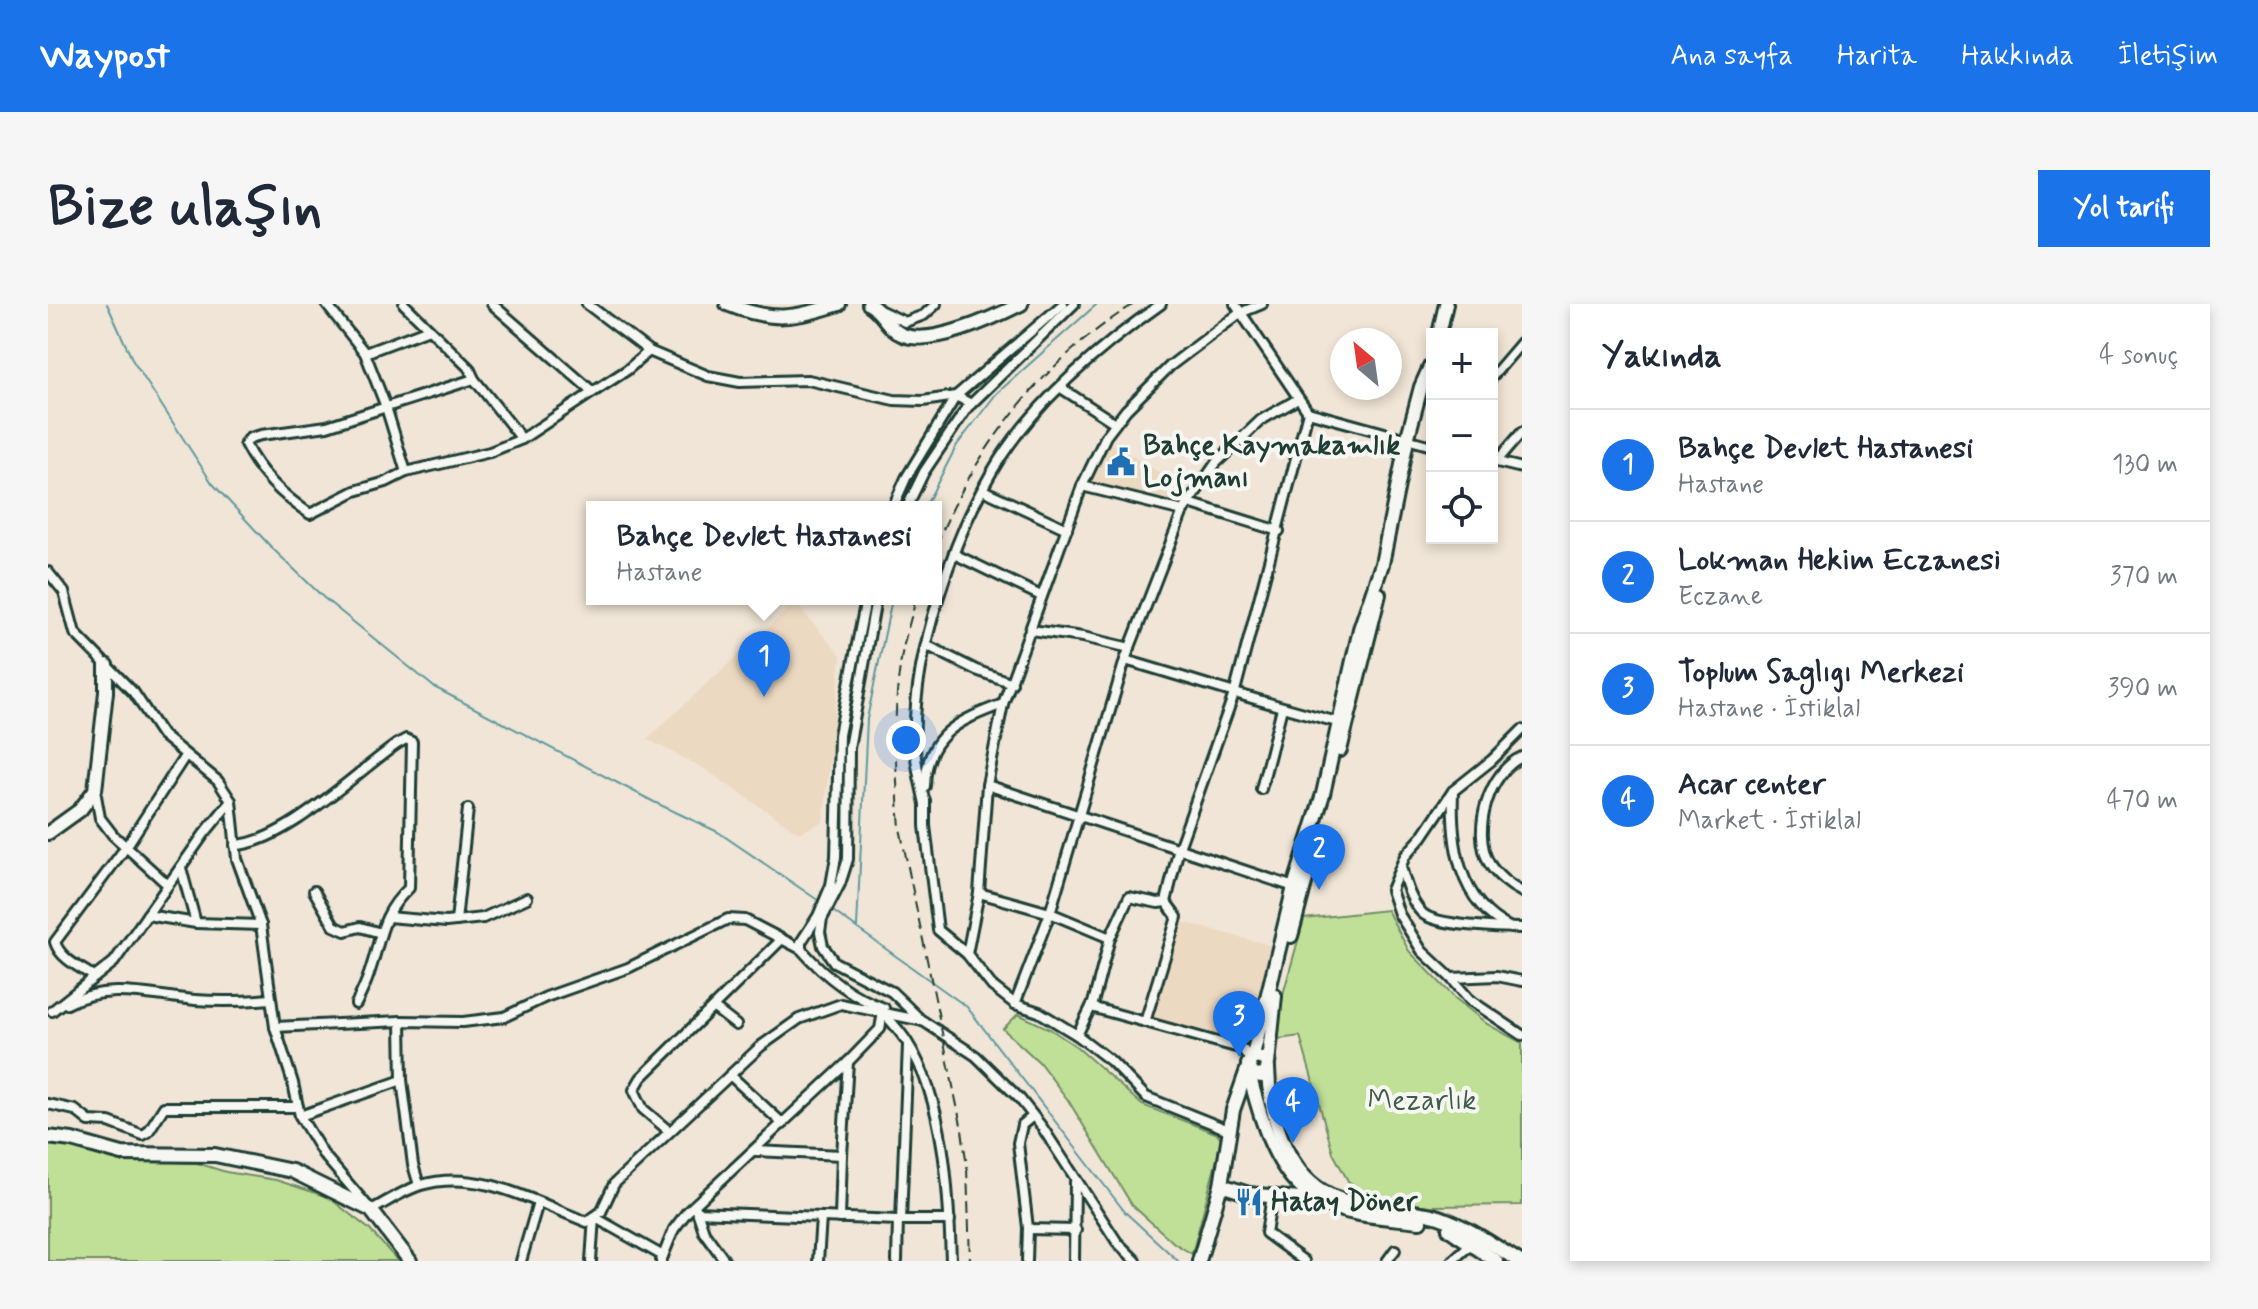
<!DOCTYPE html>
<html lang="tr">
<head>
<meta charset="utf-8">
<style>
  body { margin:0; font-family:Mynerve,sans-serif; background:#f6f6f7; color:#1f2937 }
  .controls { position:absolute; right:24px; top:24px; display:grid; overflow:hidden; border-radius:0px; box-shadow:0 4px 12px #0003 }
  .controls button { width:72px; height:72px; display:grid; place-items:center; padding:0; border:0; border-bottom:2px solid #e0e1e3; background:#fff; color:#1f2937; font:40px sans-serif }
  .compass { position:absolute; left:1282px; top:24px; width:72px; height:72px; border-radius:50%; background:#fff; box-shadow:0 4px 12px #0003; rotate:331deg }
  .you { position:absolute; left:858px; top:436px; width:28px; height:28px; margin:-20px; border:6px solid #fff; border-radius:50%; background:#1a73e8; box-shadow:0 0 0 12px #1a73e833 }
  .badge { display:grid; place-items:center; width:52px; height:52px; border-radius:50%; background:#1a73e8; color:#fff; font-size:26px; font-weight:700 }
  .pin { position:absolute; translate:-50% -66px; filter:drop-shadow(0 2px 4px #0008) }
  .pin::after { content:''; position:absolute; top:42px; width:28px; height:24px; background:inherit; clip-path:polygon(0 0,100% 0,50% 100%) }
  .popup { position:absolute; left:538px; top:197px; width:356px; height:104px; box-sizing:border-box; display:grid; place-content:center; border-radius:0px; background:#fff; filter:drop-shadow(0 2px 6px #0005); font-size:26px; white-space:nowrap; color:#747a83 }
  .popup b { font-size:30px; color:#1f2937 }
  .popup::after { content:''; position:absolute; left:50%; top:100%; margin-left:-16px; border:16px solid transparent; border-top-color:#fff }
  .list { margin:0; padding:0; list-style:none }
  h2 { display:flex; justify-content:space-between; align-items:center; height:104px; margin:0; padding:0 32px; font-size:34px }
  h2 small { font-size:26px; font-weight:400; color:#747a83 }
  .list li { display:grid; grid-template-columns:52px 1fr auto; gap:24px; align-items:center; box-sizing:border-box; height:112px; padding:0 32px; border-top:2px solid #e0e1e3 }
  .list b { display:block; font-size:30px; white-space:nowrap }
  .list p { margin:0; font-size:26px; white-space:nowrap; color:#747a83 }
  .list em { font-size:26px; font-style:normal; color:#747a83 }
  .icon { flex:none; width:44px; height:44px; fill:none; stroke:currentColor; stroke-width:2; stroke-linecap:round; stroke-linejoin:round }
  .map { position:relative; flex:none; width:1474px; height:957px; overflow:hidden; border-radius:0px }
  header { display:flex; align-items:center; gap:48px; box-sizing:border-box; height:112px; padding:0 40px; background:#1a73e8; color:#fff }
  header strong { font-size:38px }
  nav { display:flex; gap:44px; margin-inline-start:auto; font-size:28px }
  .intro { display:flex; align-items:center; justify-content:space-between; box-sizing:border-box; height:192px; padding:0 48px }
  h1 { margin:0; font-size:56px }
  .button { padding:20px 36px; border-radius:0px; background:#1a73e8; color:#fff; font-size:28px; font-weight:700 }
  main { display:flex; gap:48px; padding:0 48px }
  aside { flex:1; background:#fff; border-radius:0px; box-shadow:0 4px 12px #0003 }
  .map>svg:first-child { display:block }
  .built { fill:#ecd9c2 }
  .green { fill:#c0df97; stroke:#708e66; stroke-width:2 }
  .lines { fill:none; stroke-linecap:round; stroke-linejoin:round }
  .stream { stroke:#5f999f; stroke-width:2 }
  .street-casing { stroke:#1f3d34; stroke-width:14 }
  .secondary-casing { stroke:#1f3d34; stroke-width:18 }
  .street { stroke:#f6f6f2; stroke-width:8 }
  .secondary { stroke:#f6f6f2; stroke-width:12 }
  .rail { stroke:#1f3d34; stroke-width:2; stroke-dasharray:12 6; stroke-linecap:butt }
  .labels { text-anchor:middle; dominant-baseline:central; stroke-width:8; stroke-linejoin:round; paint-order:stroke }
  .poi-label { font-size:28px; font-weight:bold; fill:#1f3d34; stroke:#f6f6f2; text-anchor:start }
  .park-label { font-size:28px; fill:#3f5d48; stroke:#f6f6f2 }
</style>
</head>
<body>
<header>
<strong>Waypost</strong>
<nav><a>Ana sayfa</a><a>Harita</a><a>Hakkında</a><a>İletişim</a></nav>
</header>
<div class="intro"><h1>Bize ulaşın</h1><a class="button">Yol tarifi</a></div>
<main>
<div class="map">
<svg width="1474" height="957" viewBox="0 0 1474 957">
  <rect width="100%" height="100%" fill="#f0e5d6"/>
  <filter id="ink" filterUnits="userSpaceOnUse"><feTurbulence type="fractalNoise" baseFrequency=".0125" numOctaves="2"/><feDisplacementMap in="SourceGraphic" scale="16" xChannelSelector="R" yChannelSelector="G"/><feConvolveMatrix kernelMatrix="1 2 1 2 8 2 1 2 1" color-interpolation-filters="sRGB"/></filter>
  <g filter="url(#ink)">
    <!-- built -->
    <g class="built">
      <path d="M 1062,138 L 1141,187 L 1129,202 L 1041,178 Z"/>
      <path d="M 750,302 L 793,352 L 775,518 L 751,529 L 655,464 L 599,435 L 742,303 Z"/>
      <path d="M 1131,617 L 1225,642 L 1197,738 L 1106,714 L 1104,708 Z"/>
    </g>
    <!-- green -->
    <g class="green">
      <path d="M 1339,606 L 1361,647 L 1407,694 L 1439,720 L 1474,739 L 1474,901 L 1383,902 L 1329,897 L 1300,877 L 1285,849 L 1252,732 L 1230,735 L 1234,694 L 1256,615 Z"/>
      <path d="M 970,710 L 1002,725 L 1029,743 L 1094,801 L 1170,830 L 1174,836 L 1144,950 L 1126,939 L 1084,901 L 1020,796 L 991,758 L 955,725 Z"/>
      <path d="M 0,840 L 22,841 L 75,856 L 149,859 L 178,868 L 228,876 L 280,893 L 321,925 L 350,957 L 0,957 Z"/>
    </g>
    <g class="lines">
      <!-- stream -->
      <g class="stream">
        <path d="M 59,0 L 85,57 L 164,179 L 224,244 L 276,294 L 386,383 L 606,498 L 670,528 L 774,599"/>
        <path d="M 877,203 L 909,141 L 948,90 L 1049,0"/>
        <path d="M 782,605 L 919,703 L 1077,908 L 1130,957"/>
        <path d="M 809,623 L 819,415 L 844,295"/>
      </g>
      <defs>
        <g id="street">
          <path d="M 278,0 L 317,49 L 338,103 L 358,168"/>
          <path d="M 356,0 L 421,64 L 426,75 L 474,135 L 545,88 L 444,0"/>
          <path d="M 539,0 L 601,47 L 660,72 L 692,78 L 760,76 L 846,96 L 875,97 L 908,92 L 923,100"/>
          <path d="M 1187,0 L 1260,108 L 1384,142"/>
          <path d="M 831,6 L 857,18 L 876,11 L 888,0"/>
          <path d="M 317,49 L 381,25"/>
          <path d="M 1444,73 L 1474,38"/>
          <path d="M 426,75 L 279,122 L 213,131 L 202,134 L 197,140 C 212,170 234,191 262,210 L 307,187 L 338,178 L 358,168 L 442,148 L 474,135"/>
          <path d="M 1013,84 L 1067,119"/>
          <path d="M 545,88 L 579,66 L 601,47"/>
          <path d="M 1445,157 L 1474,164"/>
          <path d="M 1448,158 L 1474,128"/>
          <path d="M 1034,182 L 1135,207"/>
          <path d="M 935,186 L 1019,225"/>
          <path d="M 1141,199 L 1231,227"/>
          <path d="M 845,203 L 858,174 L 908,92 L 1015,0"/>
          <path d="M 859,203 L 876,168 L 919,104 L 1026,0"/>
          <path d="M 906,250 L 993,292"/>
          <path d="M 0,268 L 16,288 L 27,329 L 86,389 L 114,431 L 170,477 L 183,497 L 189,555 L 213,621 L 227,723 L 245,779 L 252,812 L 275,850 L 323,906 C 339,898 356,886 373,881 C 430,864 487,898 539,918 L 553,908 L 566,880 L 713,742 L 751,715 L 793,700 L 875,717 L 928,752 L 972,795 L 994,823 L 1069,938 L 1088,957"/>
          <path d="M 818,295 L 791,431 L 788,553 L 783,581 L 770,612 L 753,638 L 753,645 C 775,670 804,693 836,704"/>
          <path d="M 828,295 L 801,444 L 800,555 L 792,580 L 774,615 L 772,628 L 775,642 L 786,658 L 844,688 L 874,717"/>
          <path d="M 983,326 L 1035,333 L 1082,344"/>
          <path d="M 878,341 L 928,366 L 964,379"/>
          <path d="M 1077,356 C 1150,377 1221,401 1294,419"/>
          <path d="M 1474,426 L 1444,456 L 1405,487 L 1374,533 L 1357,552 L 1343,586 L 1351,610 L 1374,647 L 1403,674 L 1422,696 L 1474,731"/>
          <path d="M 1474,453 C 1441,467 1423,527 1441,559 C 1448,571 1462,582 1474,588"/>
          <path d="M 939,481 L 1249,584"/>
          <path d="M 877,482 C 878,430 912,416 955,400"/>
          <path d="M 1213,485 L 1234,404"/>
          <path d="M 47,486 L 52,514 L 65,531 L 120,581"/>
          <path d="M 1405,487 C 1403,539 1410,599 1463,624"/>
          <path d="M 877,496 L 877,522 L 890,626 L 919,650"/>
          <path d="M 877,500 C 873,480 867,460 867,440 C 863,355 906,228 951,156 C 991,94 1053,42 1113,0"/>
          <path d="M 187,541 C 237,539 307,469 349,440 L 358,435 L 364,438 L 361,584 C 332,611 333,636 321,670 C 318,680 313,690 308,700"/>
          <path d="M 1353,563 C 1358,580 1362,596 1374,609 C 1387,622 1455,624 1474,624"/>
          <path d="M 133,564 L 148,619"/>
          <path d="M 266,587 L 286,622 L 297,627 L 312,623 L 333,629"/>
          <path d="M 931,589 L 1002,609 L 1062,634 L 1081,593 L 1110,599 L 1118,598 L 1131,544 L 1187,387 L 1260,108"/>
          <path d="M 99,611 L 148,619 L 213,621"/>
          <path d="M 340,613 L 398,618 L 435,614 L 479,594"/>
          <path d="M 408,617 L 420,505"/>
          <path d="M 47,673 C 33,664 12,655 7,638 L 78,543 L 137,452"/>
          <path d="M 1403,674 L 1449,672 L 1474,677"/>
          <path d="M 19,700 C 60,678 103,692 147,696 C 173,698 198,697 223,695"/>
          <path d="M 967,700 L 1002,609 L 1077,356 L 1135,207 L 1168,159 L 1213,116 L 1250,95"/>
          <path d="M 1043,703 L 1195,745 L 1202,757"/>
          <path d="M 666,704 L 688,721"/>
          <path d="M 4,707 L 66,658 L 156,530 L 183,497"/>
          <path d="M 836,709 C 843,718 853,728 859,738 C 897,797 901,889 903,957"/>
          <path d="M 353,717 L 354,776 L 365,861 L 371,881"/>
          <path d="M 1097,718 L 1129,613 L 1118,598"/>
          <path d="M 227,723 L 353,717 L 415,718 L 456,713 L 498,693 L 580,664 L 680,615 L 697,616 L 753,645"/>
          <path d="M 1029,731 L 1045,699 L 1062,634"/>
          <path d="M 682,771 L 735,820"/>
          <path d="M 0,800 L 27,806 L 41,817 L 61,818 L 95,831 L 100,828 L 116,803 L 250,803"/>
          <path d="M 252,812 L 354,776"/>
          <path d="M 621,827 L 595,805 L 586,786 L 593,774 L 734,635"/>
          <path d="M 1183,827 L 1098,793 L 1063,757 L 1029,731 L 991,708 L 967,700 L 944,682 L 919,650 L 931,589 L 939,481 L 955,400 L 1034,182 L 1058,132 L 1078,106 L 1122,62 L 1192,9 L 1214,0"/>
          <path d="M 707,847 L 794,851 L 800,758"/>
          <path d="M 1224,893 L 1218,929 L 1256,957"/>
          <path d="M 648,904 L 656,928 L 677,957"/>
          <path d="M 649,908 L 850,916 L 902,916"/>
          <path d="M 792,914 L 794,851"/>
          <path d="M 853,916 L 860,741"/>
          <path d="M 980,925 L 1028,926"/>
          <path d="M 473,957 L 490,899"/>
          <path d="M 543,957 L 546,913 L 615,952"/>
          <path d="M 613,957 L 626,925 L 639,908 L 800,758 L 832,725 L 835,708"/>
          <path d="M 770,957 L 773,914"/>
          <path d="M 849,957 L 850,916"/>
          <path d="M 979,957 L 980,924 L 970,839 L 974,821 L 985,812"/>
          <path d="M 1026,957 L 1027,878"/>
          <path d="M 1339,957 L 1347,946"/>
          <path d="M 1404,957 L 1424,939"/>
        </g>
        <g id="secondary">
          <path d="M 679,0 C 723,18 746,15 791,0"/>
          <path d="M 821,0 C 834,7 840,25 853,30 C 881,44 947,13 973,0"/>
          <path d="M 1391,30 L 1398,0"/>
          <path d="M 1292,446 L 1331,290"/>
          <path d="M 0,529 L 32,506 L 47,486 L 58,388 L 58,361"/>
          <path d="M 1243,632 L 1265,549"/>
          <path d="M 1204,755 L 1210,753 L 1218,757 L 1220,765 L 1215,772 L 1205,771 L 1200,760 L 1204,755 L 1246,583 L 1275,490 L 1312,325 L 1334,260 L 1359,136 L 1373,83 L 1382,63"/>
          <path d="M 1220,760 L 1227,692"/>
          <path d="M 1220,765 C 1221,803 1233,851 1262,878 C 1277,892 1298,898 1318,903 C 1341,908 1367,905 1391,913 C 1420,923 1445,941 1471,957"/>
          <path d="M 1200,766 C 1212,811 1225,869 1268,895 C 1298,913 1339,913 1372,917"/>
          <path d="M 0,833 L 24,836 L 74,850 L 167,851 L 244,867 L 323,906 L 362,957"/>
          <path d="M 1173,881 L 1201,890 L 1271,897"/>
          <path d="M 1401,925 L 1448,957"/>
          <path d="M 1151,957 L 1173,881 L 1185,806 L 1200,763"/>
        </g>
      </defs>
      <!-- street casing -->
      <use href="#street" class="street-casing"/>
      <!-- secondary casing -->
      <use href="#secondary" class="secondary-casing"/>
      <!-- street -->
      <use href="#street" class="street"/>
      <!-- secondary -->
      <use href="#secondary" class="secondary"/>
      <!-- rail -->
      <g class="rail">
        <path d="M 888,242 C 927,144 996,56 1086,0"/>
        <path d="M 868,295 C 863,315 856,335 853,356 C 844,411 848,468 852,524 L 914,826 L 919,863 L 922,957"/>
      </g>
    </g>
  </g>
  <!-- icons -->
  <defs>
    <symbol id="civic-bare" viewBox="-9 -9 18 18"><path d="M-.6-6.5H3V-4.5H.6V-3L4-1V1h2V6H-6V1h2V-1L-.6-3ZM-1.2 2.5V6h2.4V2.5Z" fill="#1f6fb2" stroke="#f6f6f2" stroke-width="2.5" paint-order="stroke"/></symbol>
    <symbol id="restaurant-bare" viewBox="-9 -9 18 18"><path d="M-5-6h1v4h1v-4h1v4h1v-4h1v5L-1.5 .5V6h-2V.5L-5-1ZM5-6V6H3V1.5H1.5Q1.5-4 5-6Z" fill="#1f6fb2" stroke="#f6f6f2" stroke-width="2.5" paint-order="stroke"/></symbol>
  </defs>
  <g fill-rule="evenodd">
    <use href="#civic-bare" x="1053" y="138" width="40" height="40"/>
    <use href="#restaurant-bare" x="1181" y="878" width="40" height="40"/>
  </g>
  <g class="labels">
    <!-- poi labels -->
    <g class="poi-label">
      <text x="1095" y="142">Bahçe Kaymakamlık<tspan x="1095" dy="32">Lojmanı</tspan></text>
      <text x="1223" y="898">Hatay Döner</text>
    </g>
    <!-- park labels -->
    <g class="park-label">
      <text x="1374" y="797">Mezarlık</text>
    </g>
  </g>
</svg>
<div class="controls">
<button>+</button>
<button>−</button>
<button><svg class="icon" aria-label="locate" viewBox="0 0 24 24"><circle cx="12" cy="12" r="6"/><path d="M12 2v4M12 18v4M2 12h4M18 12h4"/></svg></button>
</div>
<svg class="compass" viewBox="-18 -18 36 36"><path d="M0-13l5 13h-10z" fill="#e53935"/><path d="M0 13l5-13h-10z" fill="#747a83"/></svg>
<div class="you"></div>
<div class="pin badge" style="left:716px;top:393px">1</div>
<div class="popup"><b>Bahçe Devlet Hastanesi</b>Hastane</div>
<div class="pin badge" style="left:1271px;top:586px">2</div>
<div class="pin badge" style="left:1191px;top:753px">3</div>
<div class="pin badge" style="left:1245px;top:839px">4</div>
</div>
<aside>
<h2>Yakında<small>4 sonuç</small></h2>
<ul class="list">
<li><span class="badge">1</span><div><b>Bahçe Devlet Hastanesi</b><p>Hastane</p></div><em>130 m</em></li>
<li><span class="badge">2</span><div><b>Lokman Hekim Eczanesi</b><p>Eczane</p></div><em>370 m</em></li>
<li><span class="badge">3</span><div><b>Toplum Saglıgı Merkezi</b><p>Hastane · İstiklal</p></div><em>390 m</em></li>
<li><span class="badge">4</span><div><b>Acar center</b><p>Market · İstiklal</p></div><em>470 m</em></li>
</ul>
</aside>
</main>
</body>
</html>
